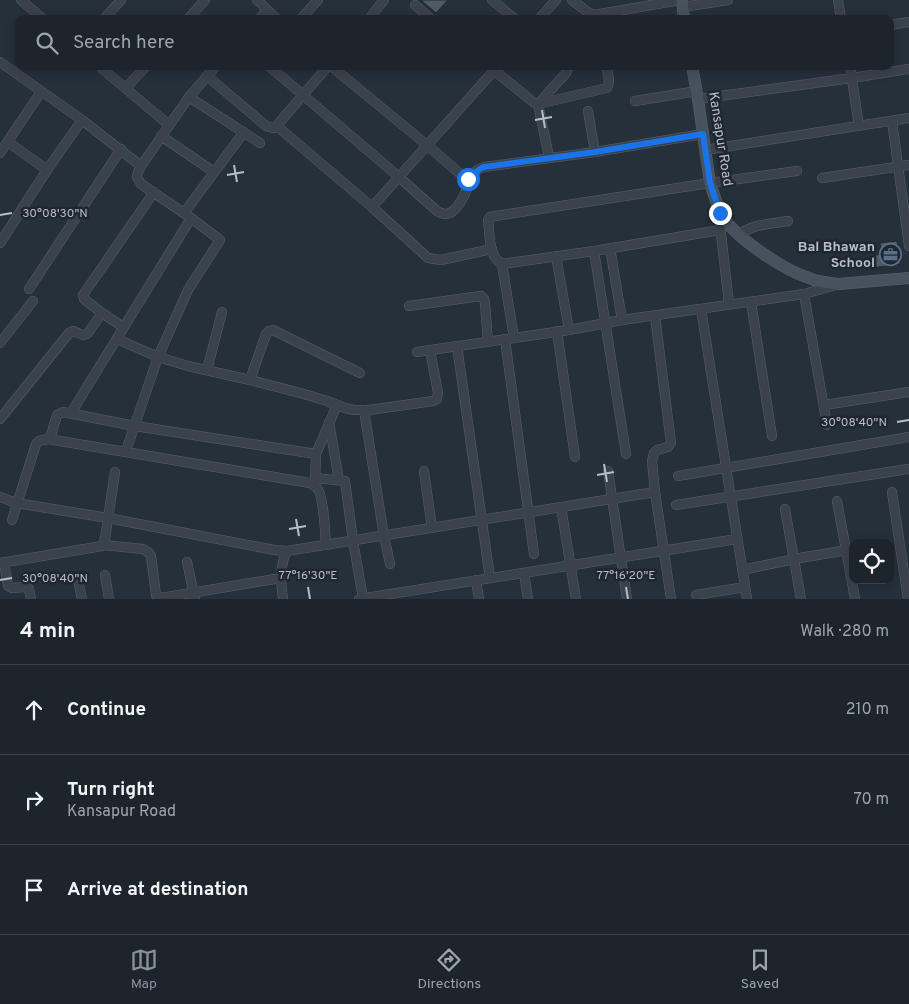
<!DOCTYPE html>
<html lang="en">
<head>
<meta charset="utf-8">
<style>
  body { margin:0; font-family:Overpass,sans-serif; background:#293038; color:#f1f3f6 }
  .controls { position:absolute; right:15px; bottom:15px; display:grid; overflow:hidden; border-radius:10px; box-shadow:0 2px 12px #0003 }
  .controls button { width:45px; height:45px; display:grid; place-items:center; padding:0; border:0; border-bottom:1px solid #3a4148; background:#1c242c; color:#f1f3f6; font:25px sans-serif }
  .stop { position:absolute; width:15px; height:15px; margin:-11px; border:4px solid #1a73e8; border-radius:50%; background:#fff }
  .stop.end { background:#1a73e8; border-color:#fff; box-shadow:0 1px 5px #0008 }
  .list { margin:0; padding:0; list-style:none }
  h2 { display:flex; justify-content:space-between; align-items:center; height:65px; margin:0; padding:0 20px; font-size:21px }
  h2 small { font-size:16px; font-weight:400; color:#a0a4a9 }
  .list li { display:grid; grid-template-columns:32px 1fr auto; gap:15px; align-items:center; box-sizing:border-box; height:90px; padding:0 20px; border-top:1px solid #3a4148 }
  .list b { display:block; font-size:19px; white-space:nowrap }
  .list p { margin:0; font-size:16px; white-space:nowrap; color:#a0a4a9 }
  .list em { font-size:16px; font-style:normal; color:#a0a4a9 }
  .icon { flex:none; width:28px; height:28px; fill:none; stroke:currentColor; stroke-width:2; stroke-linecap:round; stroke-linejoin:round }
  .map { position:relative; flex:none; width:909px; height:599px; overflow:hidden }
  .search { position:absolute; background:#1c242c; box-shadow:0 2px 12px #0003; left:15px; right:15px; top:15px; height:55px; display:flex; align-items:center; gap:12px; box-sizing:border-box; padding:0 18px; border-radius:10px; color:#a0a4a9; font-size:19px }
  .sheet { height:335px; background:#1c242c }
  nav { display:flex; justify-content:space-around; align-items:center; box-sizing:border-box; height:70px; border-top:1px solid #3a4148; background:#1c242c; font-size:14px; color:#a0a4a9 }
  nav a { display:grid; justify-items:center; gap:2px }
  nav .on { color:#8c9099 }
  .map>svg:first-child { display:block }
  .building { fill:#4e5b65; stroke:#212932 }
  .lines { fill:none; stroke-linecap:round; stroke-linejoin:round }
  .street-casing { stroke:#586069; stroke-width:10 }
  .secondary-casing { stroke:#586069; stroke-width:12 }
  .street { stroke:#3a424b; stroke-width:9 }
  .secondary { stroke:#48525e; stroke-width:11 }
  .route { stroke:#1a73e8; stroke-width:6 }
  .ticks { fill:none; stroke:#b5bdc6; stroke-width:2 }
  .labels { text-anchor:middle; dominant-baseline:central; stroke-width:5; stroke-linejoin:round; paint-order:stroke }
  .street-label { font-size:14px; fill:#b5bdc6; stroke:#1f2730 }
  .poi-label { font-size:14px; font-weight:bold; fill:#b5bdc6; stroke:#1f2730; text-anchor:end }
  .ticks-label { font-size:12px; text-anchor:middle; fill:#b5bdc6; stroke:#1f2730; stroke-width:5; stroke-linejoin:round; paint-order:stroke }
</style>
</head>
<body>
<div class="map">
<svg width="909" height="599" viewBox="0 0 909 599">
  <rect width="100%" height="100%" fill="#26303b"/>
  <!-- building -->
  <g class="building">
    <path d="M 421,0 L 448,0 L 436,13 Z"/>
    <path d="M 897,241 L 900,264 L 872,268 L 870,256 L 882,254 L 880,243 Z"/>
  </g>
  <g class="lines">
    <defs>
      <g id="street">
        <path d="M 21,0 L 43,19"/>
        <path d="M 257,0 L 277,19"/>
        <path d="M 492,0 L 515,19"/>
        <path d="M 572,0 L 589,13 L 594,15 L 680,0"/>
        <path d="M 838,0 L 841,19"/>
        <path d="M 415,5 L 431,19"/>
        <path d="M 683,7 L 728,0"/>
        <path d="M 104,19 L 121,0"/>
        <path d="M 188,19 L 205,0"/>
        <path d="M 259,19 L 267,10"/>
        <path d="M 301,19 L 318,0"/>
        <path d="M 369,19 L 384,0"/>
        <path d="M 539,19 L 556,0"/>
        <path d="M 890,25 L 909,22"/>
        <path d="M 0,62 L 82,120 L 141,166"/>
        <path d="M 99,66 L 169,125"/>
        <path d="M 269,66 L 399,177 L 437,211 C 439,212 443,214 445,214 C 457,215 468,189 470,179"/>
        <path d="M 331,66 L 427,145 L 466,179 L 472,178 L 477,170 L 484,167 L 595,152 L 703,134"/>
        <path d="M 489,66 L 533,102 L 538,104 L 607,88 C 611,82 608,73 606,66"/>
        <path d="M 850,66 L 859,126"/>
        <path d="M 207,76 L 266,126 L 273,128 L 278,127 L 372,207 L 428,258 L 441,260 L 492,249"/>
        <path d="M 126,88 L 146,66"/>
        <path d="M 189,97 L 260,143"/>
        <path d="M 698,99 L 852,78 L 909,69"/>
        <path d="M 635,101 L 697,91"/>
        <path d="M 588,111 L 595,152"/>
        <path d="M 892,121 L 909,246"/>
        <path d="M 278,127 L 279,123 L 328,66"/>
        <path d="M 161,136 L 214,172"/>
        <path d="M 8,142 L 47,170"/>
        <path d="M 705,150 L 909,118"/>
        <path d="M 0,153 L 41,92"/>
        <path d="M 549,157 L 538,104 L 566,73 L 569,66"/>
        <path d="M 822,178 L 909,165"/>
        <path d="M 372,207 L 498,66"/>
        <path d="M 184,213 L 244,132"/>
        <path d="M 720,225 L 729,304"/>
        <path d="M 720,230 L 594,251 L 502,264 C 488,257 490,233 488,220 L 490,217 L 495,216 L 710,183 L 797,171"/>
        <path d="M 739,235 C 751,224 772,224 788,221"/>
        <path d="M 0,243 L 47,170 L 82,120"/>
        <path d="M 610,248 L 622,320"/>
        <path d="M 594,251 L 626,454"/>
        <path d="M 556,256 L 569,330"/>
        <path d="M 502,264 L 514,338"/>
        <path d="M 29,289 L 121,149"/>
        <path d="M 804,294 L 827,425"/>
        <path d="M 751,302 L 772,436"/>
        <path d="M 409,306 L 481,296 L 484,299 L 485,303 L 488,342"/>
        <path d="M 701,309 L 747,599"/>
        <path d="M 655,316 L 671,443 L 668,447 L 657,450 L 654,453 L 652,461 L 655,492 L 671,599"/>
        <path d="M 123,327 L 102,313 L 84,299 L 83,295 L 154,192"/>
        <path d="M 557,331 L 575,457"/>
        <path d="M 117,339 L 158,357 L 188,366 L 250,380 L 304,394 L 327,401 L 345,408 L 354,410 L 369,410 L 433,401 L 437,399 L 438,393 L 430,350"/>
        <path d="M 505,339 L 534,554"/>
        <path d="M 0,343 L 33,301"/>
        <path d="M 457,346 L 490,578"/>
        <path d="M 417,352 L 569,330 L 622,320 L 804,294 L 836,285"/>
        <path d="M 207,370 L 222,312"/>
        <path d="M 250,380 L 266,334 L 269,331 L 273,330 L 360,373"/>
        <path d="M 824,405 L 909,392"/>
        <path d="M 364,410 L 384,536 L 390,564"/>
        <path d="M 71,413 L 191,218"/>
        <path d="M 0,419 L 69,333 L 73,331 C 79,333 82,337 88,333 L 102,313"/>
        <path d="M 329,422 L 339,480"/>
        <path d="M 48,439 L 51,435 L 57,415 L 63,412 L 135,426 L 316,454"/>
        <path d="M 126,451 L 158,357 L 188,290 L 220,240 L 191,218 L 141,184 L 137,177 L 138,172 L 141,166 L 189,97 L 216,66"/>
        <path d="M 424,471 L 432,528"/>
        <path d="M 608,471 L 627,599"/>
        <path d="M 678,476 L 909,437"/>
        <path d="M 315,478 L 345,481 L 353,541 L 363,598"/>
        <path d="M 315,483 L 316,454 L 337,405"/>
        <path d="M 892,492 L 908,599"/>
        <path d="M 0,497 L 16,503 L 108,518 L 274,550 L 287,551 L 655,492"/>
        <path d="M 837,501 L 855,599"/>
        <path d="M 676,505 L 908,469"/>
        <path d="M 561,507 L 576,599"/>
        <path d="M 785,509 L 801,599"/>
        <path d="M 12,520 L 36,444 L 39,441 L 48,439 L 310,483 C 312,484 316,487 317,488 C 324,496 325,534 326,545"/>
        <path d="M 103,545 L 143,549 L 149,553 L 151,556 L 156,595 L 161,598 L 281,578"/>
        <path d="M 4,562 L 8,586 L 12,588 L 26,587 L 29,589 L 31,599"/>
        <path d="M 187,562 L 195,599"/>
        <path d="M 0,563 L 102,546 L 105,539 L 115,472"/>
        <path d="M 742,570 L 794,559 L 853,549"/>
        <path d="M 524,573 L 528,599"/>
        <path d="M 105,575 L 109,599"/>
        <path d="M 476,580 L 479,599"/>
        <path d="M 79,585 L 82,599"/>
        <path d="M 696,595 L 745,587"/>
        <path d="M 283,599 C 281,583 279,566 287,551"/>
        <path d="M 359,599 L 737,539"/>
      </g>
      <g id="secondary">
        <path d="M 682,0 L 684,19"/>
        <path d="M 692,66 L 698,99 L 710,183 L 720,213 C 733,236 783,270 809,278 C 818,282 829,283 839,284 L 909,278"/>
      </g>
    </defs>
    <!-- street casing -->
    <use href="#street" class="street-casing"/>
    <!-- secondary casing -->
    <use href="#secondary" class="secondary-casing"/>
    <!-- street -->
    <use href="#street" class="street"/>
    <!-- secondary -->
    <use href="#secondary" class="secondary"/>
  </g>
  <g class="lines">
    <!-- route -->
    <path class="route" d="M 468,179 C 475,177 476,169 484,167 L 595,152 L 703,134 L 710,183 L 720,213"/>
  </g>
  <!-- ticks -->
  <path class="ticks" d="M 542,110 L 545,128M 535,120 L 552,117M 234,165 L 237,182M 227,175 L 244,172M 0,215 L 12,213M 897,422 L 909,420M 604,464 L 607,482M 597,475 L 614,472M 296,519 L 299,536M 289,529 L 306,526M 0,580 L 12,578M 308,587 L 310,599M 626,587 L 628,599"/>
  <!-- icons -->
  <defs>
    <symbol id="office-ring" viewBox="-11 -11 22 22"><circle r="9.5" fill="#1f2730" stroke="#5c6f8a" stroke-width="1.5"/><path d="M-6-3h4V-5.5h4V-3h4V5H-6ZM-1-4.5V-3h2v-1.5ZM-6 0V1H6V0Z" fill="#5c6f8a"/></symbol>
  </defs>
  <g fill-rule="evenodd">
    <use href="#office-ring" x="878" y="242" width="25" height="25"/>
  </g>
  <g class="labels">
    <!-- street labels -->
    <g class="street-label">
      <text transform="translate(720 139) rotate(81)">Kansapur Road</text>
    </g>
    <!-- poi labels -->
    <g class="poi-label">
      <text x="875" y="247">Bal Bhawan<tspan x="875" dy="16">School</tspan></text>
    </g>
  </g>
  <g class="ticks-label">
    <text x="55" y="217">30°08'30"N</text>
    <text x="854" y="426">30°08'40"N</text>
    <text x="308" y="579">77°16'30"E</text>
    <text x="626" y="579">77°16'20"E</text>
    <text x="55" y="582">30°08'40"N</text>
  </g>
</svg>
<div class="controls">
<button><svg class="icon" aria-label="locate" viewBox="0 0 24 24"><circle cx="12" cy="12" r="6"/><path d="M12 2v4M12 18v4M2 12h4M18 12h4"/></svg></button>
</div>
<div class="stop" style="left:468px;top:179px"></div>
<div class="stop end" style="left:720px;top:213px"></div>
<div class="search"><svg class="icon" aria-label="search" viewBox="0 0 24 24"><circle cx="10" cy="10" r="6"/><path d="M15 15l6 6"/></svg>Search here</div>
</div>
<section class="sheet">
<h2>4 min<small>Walk · 280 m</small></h2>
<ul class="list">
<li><svg class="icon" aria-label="ahead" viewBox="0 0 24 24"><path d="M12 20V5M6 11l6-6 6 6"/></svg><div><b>Continue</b></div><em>210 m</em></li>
<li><svg class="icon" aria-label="right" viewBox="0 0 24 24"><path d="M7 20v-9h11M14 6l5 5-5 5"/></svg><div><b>Turn right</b><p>Kansapur Road</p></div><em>70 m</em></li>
<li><svg class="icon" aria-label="arrive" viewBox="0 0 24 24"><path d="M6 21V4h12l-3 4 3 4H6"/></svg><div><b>Arrive at destination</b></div></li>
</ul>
</section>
<nav>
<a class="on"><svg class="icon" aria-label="map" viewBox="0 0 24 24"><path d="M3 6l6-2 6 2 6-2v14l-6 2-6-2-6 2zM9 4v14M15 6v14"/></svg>Map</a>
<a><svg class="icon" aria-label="directions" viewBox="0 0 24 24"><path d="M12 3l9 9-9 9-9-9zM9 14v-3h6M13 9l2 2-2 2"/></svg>Directions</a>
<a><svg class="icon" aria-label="saved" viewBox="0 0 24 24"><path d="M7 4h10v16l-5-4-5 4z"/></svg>Saved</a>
</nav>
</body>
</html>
